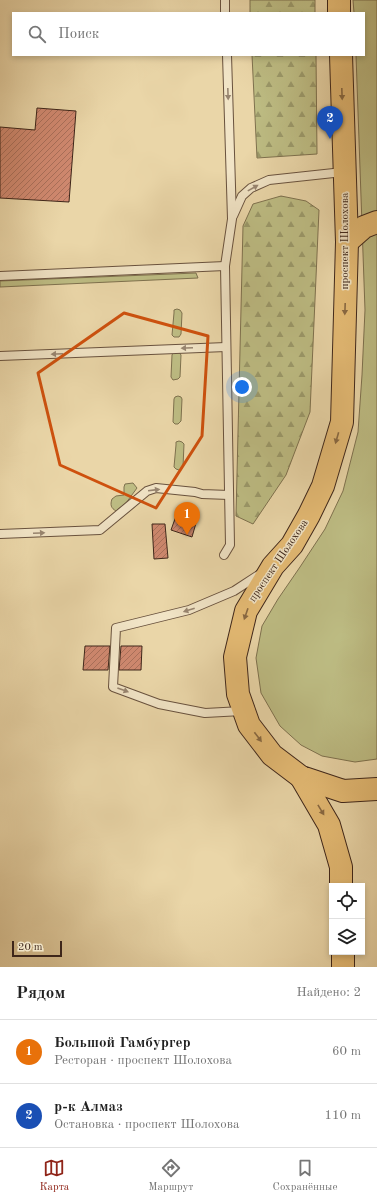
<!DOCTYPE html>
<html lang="ru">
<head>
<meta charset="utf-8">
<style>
  body { margin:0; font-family:"Old Standard TT",serif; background:#f2f2f2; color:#222 }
  .controls { position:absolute; right:12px; bottom:12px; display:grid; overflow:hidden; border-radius:0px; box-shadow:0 2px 6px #0003 }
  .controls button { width:36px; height:36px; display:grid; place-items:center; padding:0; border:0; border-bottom:1px solid #e0e0e0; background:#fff; color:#222; font:20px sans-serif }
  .scale { position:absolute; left:12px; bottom:10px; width:50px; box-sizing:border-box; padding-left:4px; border:2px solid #3e261a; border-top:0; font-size:11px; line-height:14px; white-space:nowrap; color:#3e261a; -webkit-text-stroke:3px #f1e4c6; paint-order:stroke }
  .you { position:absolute; left:242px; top:387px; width:14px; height:14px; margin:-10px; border:3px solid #fff; border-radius:50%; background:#1a73e8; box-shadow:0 0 0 6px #1a73e833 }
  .badge { display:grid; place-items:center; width:26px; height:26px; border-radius:50%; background:#8f2418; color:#fff; font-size:13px; font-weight:700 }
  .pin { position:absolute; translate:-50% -33px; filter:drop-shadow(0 1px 2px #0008) }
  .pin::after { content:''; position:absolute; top:21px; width:14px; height:12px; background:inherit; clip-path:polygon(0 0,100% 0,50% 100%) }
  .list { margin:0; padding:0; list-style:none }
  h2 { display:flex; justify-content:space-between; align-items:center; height:52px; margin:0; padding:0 16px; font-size:17px }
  h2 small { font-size:13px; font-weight:400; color:#767676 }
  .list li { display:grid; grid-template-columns:26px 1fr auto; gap:12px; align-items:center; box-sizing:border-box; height:64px; padding:0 16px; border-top:1px solid #e0e0e0 }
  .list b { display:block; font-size:15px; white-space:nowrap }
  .list p { margin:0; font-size:13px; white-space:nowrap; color:#767676 }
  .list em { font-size:13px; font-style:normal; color:#767676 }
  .icon { flex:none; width:22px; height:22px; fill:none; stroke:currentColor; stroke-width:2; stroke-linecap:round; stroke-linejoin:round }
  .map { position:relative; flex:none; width:377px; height:967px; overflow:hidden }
  .search { position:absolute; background:#fff; box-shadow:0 2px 6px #0003; left:12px; right:12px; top:12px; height:44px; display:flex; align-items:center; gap:10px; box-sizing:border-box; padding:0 14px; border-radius:0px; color:#767676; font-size:15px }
  .sheet { height:180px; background:#fff }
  nav { display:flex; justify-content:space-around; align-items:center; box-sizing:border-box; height:56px; border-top:1px solid #e0e0e0; background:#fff; font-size:11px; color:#767676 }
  nav a { display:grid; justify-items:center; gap:2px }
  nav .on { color:#8f2418 }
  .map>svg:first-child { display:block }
  .grass { fill:#bdbc83; stroke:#7e714e }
  .forest { fill:url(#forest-firs); stroke:#7e714e }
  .building { fill:url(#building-hatch); stroke:#3e261a }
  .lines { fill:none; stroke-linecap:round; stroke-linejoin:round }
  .lane-casing { stroke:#69523e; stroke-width:10 }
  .primary-casing { stroke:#3e261a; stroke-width:24 }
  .lane { stroke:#f1e4c6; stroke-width:8 }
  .primary { stroke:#e5bb74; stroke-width:22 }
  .oneway { fill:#988570 }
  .oneway2 { fill:#896942 }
  .marked { fill:none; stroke:#ce510e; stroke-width:3; stroke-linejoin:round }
  .labels { text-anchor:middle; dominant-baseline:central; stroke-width:3; stroke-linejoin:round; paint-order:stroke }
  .street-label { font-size:11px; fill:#3e261a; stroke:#f1e4c6 }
</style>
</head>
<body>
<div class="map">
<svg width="377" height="967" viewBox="0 0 377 967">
  <defs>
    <pattern id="forest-firs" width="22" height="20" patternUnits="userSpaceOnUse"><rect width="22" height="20" fill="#bdbc83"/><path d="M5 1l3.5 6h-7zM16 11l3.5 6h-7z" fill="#9b996a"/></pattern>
    <pattern id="building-hatch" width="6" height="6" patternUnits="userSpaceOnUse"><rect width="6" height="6" fill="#d08970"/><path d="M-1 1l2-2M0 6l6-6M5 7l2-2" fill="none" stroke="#aa705b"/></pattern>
  </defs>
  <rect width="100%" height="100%" fill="#ead6a8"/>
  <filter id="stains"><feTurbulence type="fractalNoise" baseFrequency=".005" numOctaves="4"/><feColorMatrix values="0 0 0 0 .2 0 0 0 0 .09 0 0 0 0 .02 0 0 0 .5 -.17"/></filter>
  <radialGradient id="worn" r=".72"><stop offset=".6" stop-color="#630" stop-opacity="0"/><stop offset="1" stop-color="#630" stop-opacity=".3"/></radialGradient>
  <!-- grass -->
  <g class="grass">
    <path d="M 353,0 L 377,0 L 377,759 L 355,762 L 322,756 L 301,745 L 280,726 L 261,693 L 256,658 L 262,626 L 278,599 L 300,567 L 325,529 L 343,491 L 358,432 L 362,375 L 365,310 L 356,55 L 364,55 L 364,13 L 354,13 Z"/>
    <path d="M 196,273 L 198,278 L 0,287 L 0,281 Z"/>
    <path d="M 177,309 L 180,310 L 182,313 L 181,334 L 179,337 L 174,337 L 172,335 L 174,313 L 174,310 Z"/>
    <path d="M 179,352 L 181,355 L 180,377 L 178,379 L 173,380 L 171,377 L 172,355 L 173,353 Z"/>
    <path d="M 178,396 L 181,397 L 182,399 L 181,421 L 178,424 L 175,424 L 173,422 L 174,399 L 175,397 Z"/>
    <path d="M 179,441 L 182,442 L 184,444 L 183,467 L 179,470 L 176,469 L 174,467 L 176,445 L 176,442 Z"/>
    <path d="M 133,483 L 137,488 L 126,503 L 116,511 C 111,508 110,505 112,499 L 116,496 L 124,495 L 124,487 L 125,484 Z"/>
  </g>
  <!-- forest -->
  <g class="forest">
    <rect x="250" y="0" width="65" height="13"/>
    <path d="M 252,55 L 316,55 L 317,154 L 257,158 Z"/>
    <path d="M 281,196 L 306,201 L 319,210 L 310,412 L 286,475 L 253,524 L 236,516 L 243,226 L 253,204 Z"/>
  </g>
  <!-- building -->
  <g class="building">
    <path d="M 37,108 L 76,111 L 69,202 L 0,198 L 0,127 L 35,130 Z"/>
    <path d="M 176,516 L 196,523 L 192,537 L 171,530 Z"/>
    <path d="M 152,524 L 165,524 L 168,558 L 154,559 Z"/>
    <path d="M 85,646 L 110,646 L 108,670 L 83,670 Z"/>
    <path d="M 121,646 L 142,646 L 141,670 L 119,670 Z"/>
  </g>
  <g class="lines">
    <defs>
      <g id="lane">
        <path d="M 225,0 L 225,13"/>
        <path d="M 233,216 L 242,196 L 251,188 L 269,180 L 343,172"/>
        <path d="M 0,276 L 225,266"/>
        <path d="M 0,356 L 226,347"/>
        <path d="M 0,534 L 100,530 L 147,491 L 156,488 L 195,492 L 202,494 L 229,495"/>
        <path d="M 224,555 L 230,545 L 225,266 L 232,219 L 227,55"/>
        <path d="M 242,711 L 205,713 L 159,704 L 113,687 L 116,628 L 189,610 L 234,591 L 260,574"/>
      </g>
      <g id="primary">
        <path d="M 339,0 L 339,13"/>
        <path d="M 341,55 L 347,242 L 342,422 L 323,486 L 309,515 L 292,545 L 273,566 L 246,611 L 235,657 L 238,694 L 249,725 L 272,755 L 301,777 L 343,791 L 377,789"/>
        <path d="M 347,242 L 364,227 L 377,222"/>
        <path d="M 301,777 L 329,825 L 341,867 L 341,886"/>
        <path d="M 343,967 L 343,952"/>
      </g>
    </defs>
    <!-- lane casing -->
    <use href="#lane" class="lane-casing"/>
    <!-- primary casing -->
    <use href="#primary" class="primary-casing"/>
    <!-- lane -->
    <use href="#lane" class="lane"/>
    <!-- primary -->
    <use href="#primary" class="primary"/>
  </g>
  <!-- one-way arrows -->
  <defs><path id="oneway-solid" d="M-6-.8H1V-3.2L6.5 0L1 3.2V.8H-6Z"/></defs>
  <g class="oneway">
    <use href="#oneway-solid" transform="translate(228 94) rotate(88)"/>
    <use href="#oneway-solid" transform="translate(253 188) rotate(-29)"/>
    <use href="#oneway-solid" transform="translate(187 348) rotate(178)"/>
    <use href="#oneway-solid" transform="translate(57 354) rotate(178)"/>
    <use href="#oneway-solid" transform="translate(154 490) rotate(-7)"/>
    <use href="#oneway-solid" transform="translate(39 533) rotate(-3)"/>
    <use href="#oneway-solid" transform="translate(189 610) rotate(162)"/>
    <use href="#oneway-solid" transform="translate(123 690) rotate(20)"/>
  </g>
  <g class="oneway2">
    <use href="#oneway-solid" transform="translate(342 94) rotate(88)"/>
    <use href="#oneway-solid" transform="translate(345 309) rotate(92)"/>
    <use href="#oneway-solid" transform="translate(337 438) rotate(106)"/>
    <use href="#oneway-solid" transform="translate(246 614) rotate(109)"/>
    <use href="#oneway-solid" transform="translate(258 737) rotate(53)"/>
    <use href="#oneway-solid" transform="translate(321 810) rotate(59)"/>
  </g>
  <!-- marked area -->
  <path class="marked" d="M 124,313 L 208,336 L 202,436 L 156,508 L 60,465 L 38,373 Z"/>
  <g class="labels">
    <!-- street labels -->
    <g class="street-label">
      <text transform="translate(345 241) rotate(-90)">проспект Шолохова</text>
      <text transform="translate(279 561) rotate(-56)">проспект Шолохова</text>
    </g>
  </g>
  <rect width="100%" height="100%" filter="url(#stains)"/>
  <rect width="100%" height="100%" fill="url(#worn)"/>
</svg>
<div class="controls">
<button><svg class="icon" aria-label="locate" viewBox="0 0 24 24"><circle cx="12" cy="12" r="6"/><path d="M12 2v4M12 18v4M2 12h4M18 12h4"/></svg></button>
<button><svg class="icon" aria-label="layers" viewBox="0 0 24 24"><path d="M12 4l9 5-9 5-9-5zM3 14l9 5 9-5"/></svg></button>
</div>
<div class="scale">20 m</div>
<div class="you"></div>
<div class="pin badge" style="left:187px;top:535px;background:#e8710a">1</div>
<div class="pin badge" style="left:330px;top:139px;background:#1a4fb4">2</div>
<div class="search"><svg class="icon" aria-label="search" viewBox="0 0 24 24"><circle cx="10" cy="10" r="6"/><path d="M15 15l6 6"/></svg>Поиск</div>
</div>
<section class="sheet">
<h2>Рядом<small>Найдено: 2</small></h2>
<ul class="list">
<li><span class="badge" style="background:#e8710a">1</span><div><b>Большой Гамбургер</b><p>Ресторан · проспект Шолохова</p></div><em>60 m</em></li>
<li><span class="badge" style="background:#1a4fb4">2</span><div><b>р-к Алмаз</b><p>Остановка · проспект Шолохова</p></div><em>110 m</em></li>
</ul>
</section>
<nav>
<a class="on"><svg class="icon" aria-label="map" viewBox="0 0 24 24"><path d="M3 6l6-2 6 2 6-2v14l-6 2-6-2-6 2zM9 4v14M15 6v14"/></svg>Карта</a>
<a><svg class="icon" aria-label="directions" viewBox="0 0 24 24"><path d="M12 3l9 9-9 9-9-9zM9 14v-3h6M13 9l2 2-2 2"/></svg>Маршрут</a>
<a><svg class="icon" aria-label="saved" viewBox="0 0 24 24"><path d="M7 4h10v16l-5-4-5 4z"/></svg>Сохранённые</a>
</nav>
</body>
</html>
